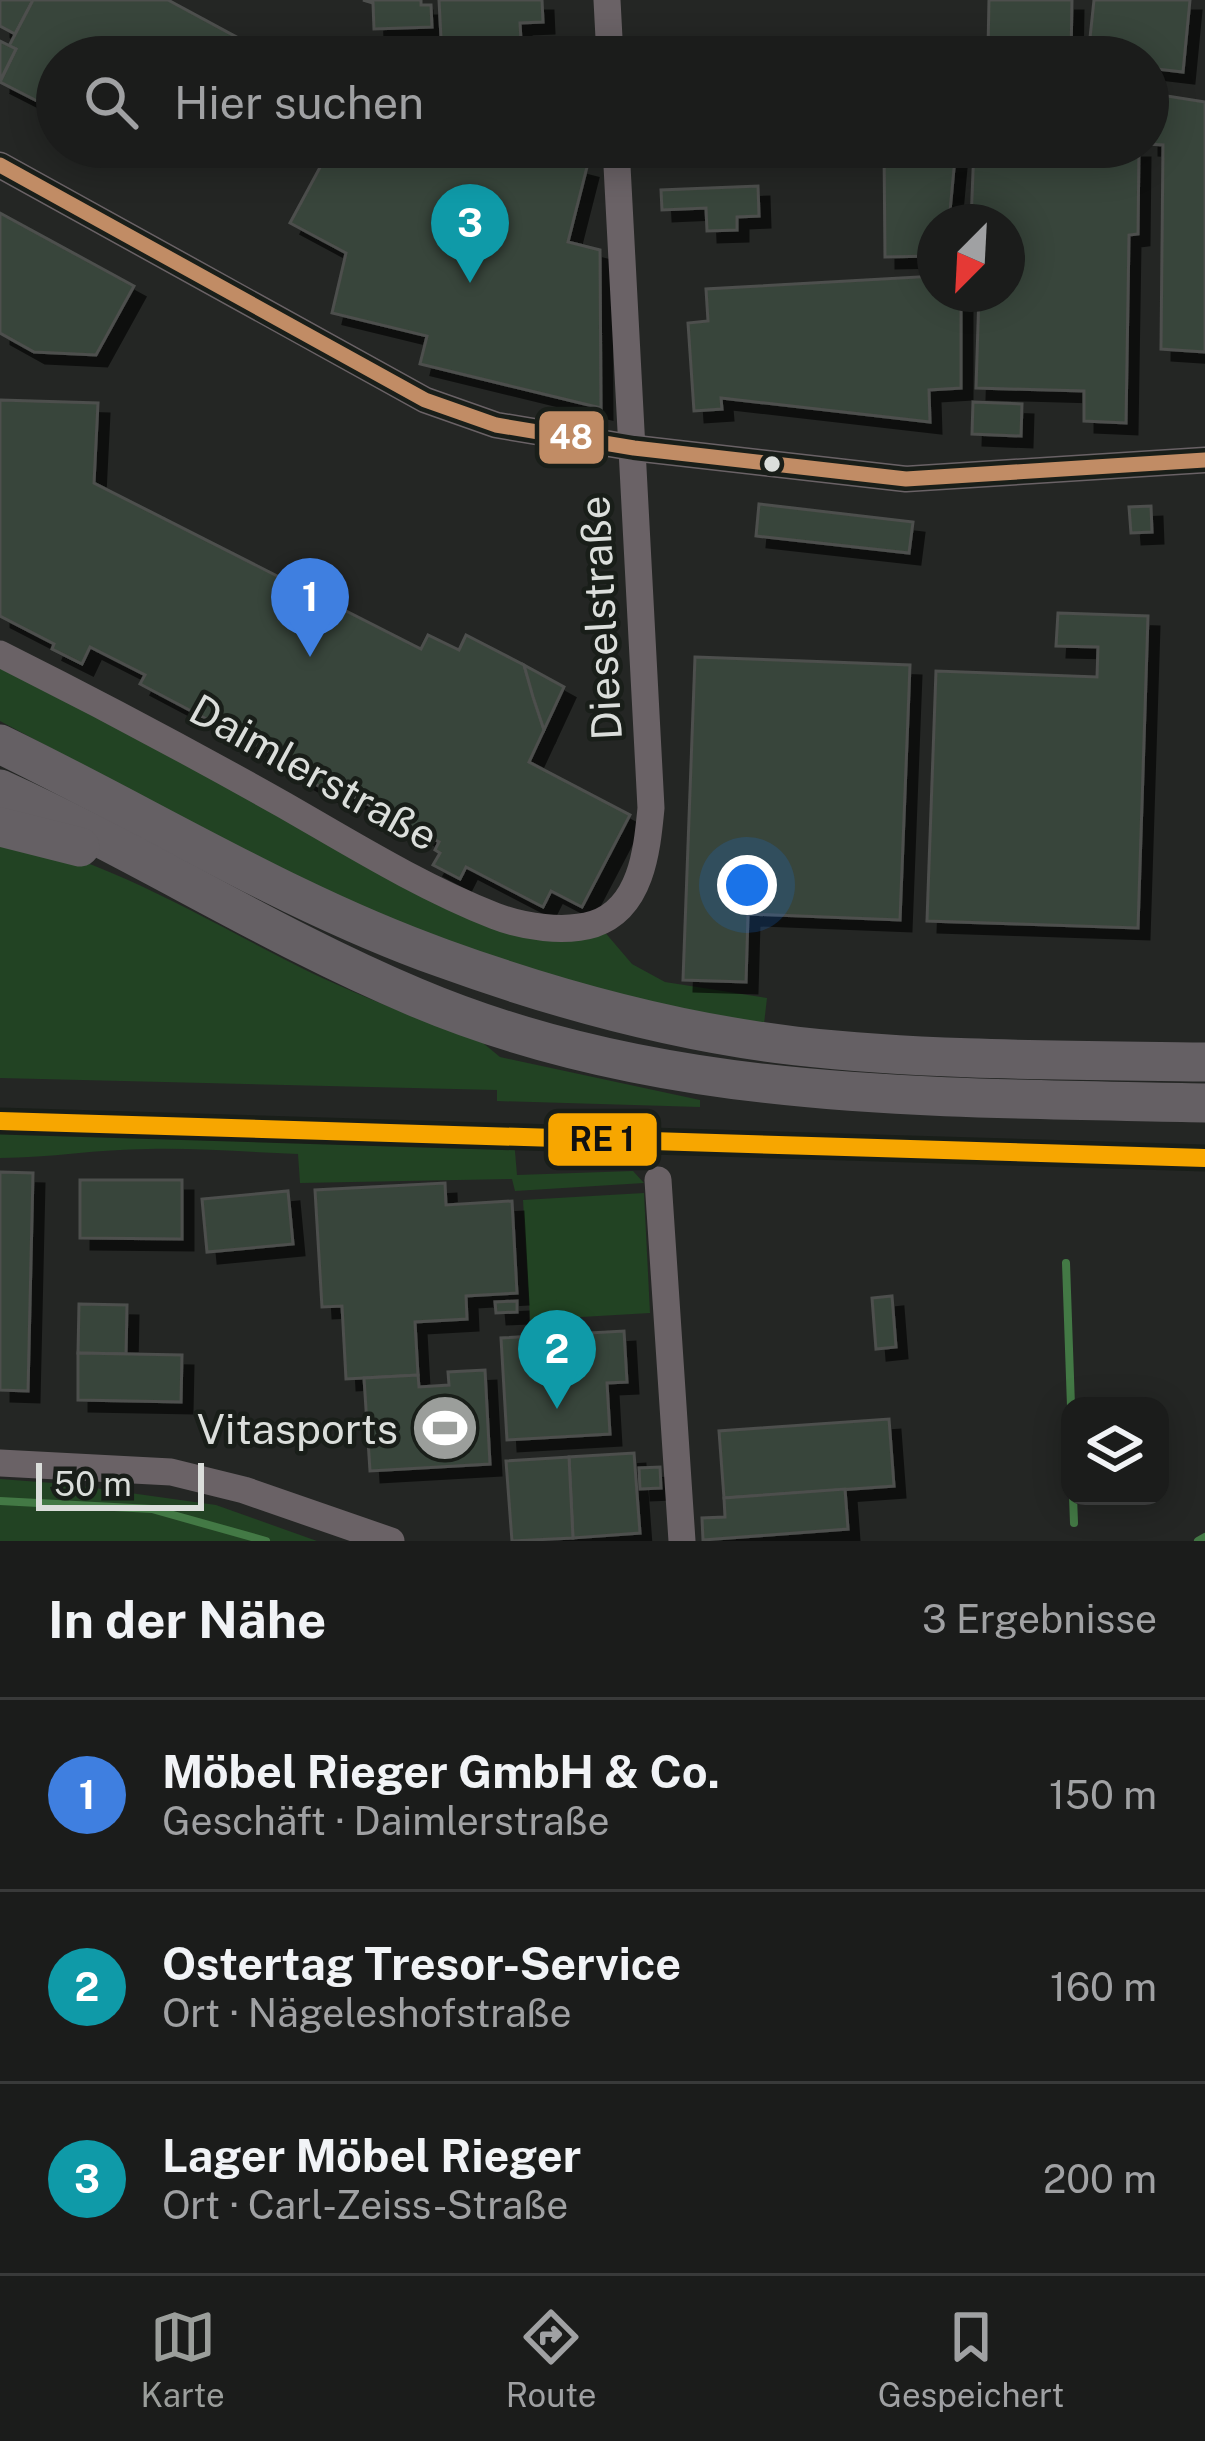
<!DOCTYPE html>
<html lang="de">
<head>
<meta charset="utf-8">
<style>
  body { margin:0; font-family:"Public Sans",sans-serif; background:#282928; color:#f1f3f6 }
  .controls { position:absolute; right:36px; bottom:36px; display:grid; overflow:hidden; border-radius:24px; box-shadow:0 6px 30px #0003 }
  .controls button { width:108px; height:108px; display:grid; place-items:center; padding:0; border:0; border-bottom:3px solid #393a3a; background:#1b1c1b; color:#f1f3f6; font:60px sans-serif }
  .compass { position:absolute; left:917px; top:204px; width:108px; height:108px; border-radius:50%; background:#1b1c1b; box-shadow:0 6px 30px #0003; rotate:204deg }
  .scale { position:absolute; left:36px; bottom:30px; width:168px; box-sizing:border-box; padding-left:12px; border:6px solid #dbdedb; border-top:0; font-size:33px; line-height:42px; white-space:nowrap; color:#dbdedb; -webkit-text-stroke:9px #191e19; paint-order:stroke }
  .you { position:absolute; left:747px; top:885px; width:42px; height:42px; margin:-30px; border:9px solid #fff; border-radius:50%; background:#1a73e8; box-shadow:0 0 0 18px #1a73e833 }
  .badge { display:grid; place-items:center; width:78px; height:78px; border-radius:50%; background:#9b9e9b; color:#fff; font-size:39px; font-weight:700 }
  .pin { position:absolute; translate:-50% -99px; filter:drop-shadow(0 3px 6px #0008) }
  .pin::after { content:''; position:absolute; top:63px; width:42px; height:36px; background:inherit; clip-path:polygon(0 0,100% 0,50% 100%) }
  .list { margin:0; padding:0; list-style:none }
  h2 { display:flex; justify-content:space-between; align-items:center; height:156px; margin:0; padding:0 48px; font-size:51px }
  h2 small { font-size:39px; font-weight:400; color:#a0a1a3 }
  .list li { display:grid; grid-template-columns:78px 1fr auto; gap:36px; align-items:center; box-sizing:border-box; height:192px; padding:0 48px; border-top:3px solid #393a3a }
  .list b { display:block; font-size:45px; white-space:nowrap }
  .list p { margin:0; font-size:39px; white-space:nowrap; color:#a0a1a3 }
  .list em { font-size:39px; font-style:normal; color:#a0a1a3 }
  .icon { flex:none; width:66px; height:66px; fill:none; stroke:currentColor; stroke-width:2; stroke-linecap:round; stroke-linejoin:round }
  .map { position:relative; flex:none; width:1205px; height:1541px; overflow:hidden }
  .search { position:absolute; background:#1b1c1b; box-shadow:0 6px 30px #0003; left:36px; right:36px; top:36px; height:132px; display:flex; align-items:center; gap:30px; box-sizing:border-box; padding:0 42px; border-radius:66px; color:#a0a1a3; font-size:45px }
  .sheet { height:732px; background:#1b1c1b }
  nav { display:flex; justify-content:space-around; align-items:center; box-sizing:border-box; height:168px; border-top:3px solid #393a3a; background:#1b1c1b; font-size:33px; color:#a0a1a3 }
  nav a { display:grid; justify-items:center; gap:6px }
  nav .on { color:#9b9e9b }
  .map>svg:first-child { display:block }
  .green { fill:#224323 }
  .lines { fill:none; stroke-linecap:round; stroke-linejoin:round }
  .stream { stroke:#437945; stroke-width:8 }
  .building { fill:#39443a; stroke:#4d4f4d; stroke-width:3; filter:url(#shadow) }
  .minor { stroke:#6a6266; stroke-width:27 }
  .highway { stroke:#656064; stroke-width:39 }
  .bus-1-casing { stroke:#191e19; stroke-width:24 }
  .bus-1 { stroke:#c18c65; stroke-width:15 }
  .rail-1-casing { stroke:#191e19; stroke-width:27 }
  .rail-1 { stroke:#f7a600; stroke-width:18 }
  .bus-dot { fill:#dbdedb; stroke:#191e19; stroke-width:4.5 }
  .labels { text-anchor:middle; dominant-baseline:central; stroke-width:9; stroke-linejoin:round; paint-order:stroke }
  .street-label { font-size:42px; fill:#dbdedb; stroke:#191e19 }
  .poi-label { font-size:42px; fill:#dbdedb; stroke:#191e19; text-anchor:end }
  .line-badge { stroke:#191e19; stroke-width:4.5 }
  .badge-label { font-size:33px; text-anchor:middle; font-weight:bold; fill:#fff }
  .pale-badge-label { font-size:33px; text-anchor:middle; font-weight:bold; fill:#111 }
</style>
</head>
<body>
<div class="map">
<svg width="1205" height="1541" viewBox="0 0 1205 1541">
  <defs>
    <filter id="shadow"><feDropShadow dx="11" dy="11" stdDeviation="0" flood-color="#0009"/></filter>
  </defs>
  <rect width="100%" height="100%" fill="#242624"/>
  <!-- green -->
  <g class="green">
    <path d="M 0,654 L 498,918 L 597,923 L 632,964 L 665,982 L 767,998 L 763,1033 L 641,1010 L 353,909 L 0,721 Z"/>
    <path d="M 0,841 C 103,851 234,938 329,981 C 379,1004 432,1023 483,1043 L 500,1057 L 700,1100 L 700,1107 L 497,1101 L 497,1090 L 0,1078 Z"/>
    <path d="M 0,1129 L 398,1140 L 514,1140 L 517,1175 L 633,1171 L 644,1183 L 515,1191 L 512,1179 L 300,1183 L 298,1154 C 248,1152 198,1148 148,1149 C 98,1149 50,1158 0,1158 Z"/>
    <path d="M 644,1193 L 650,1313 L 530,1320 L 523,1200 Z"/>
    <path d="M 0,1479 L 66,1484 L 216,1505 L 317,1541 L 0,1541 Z"/>
  </g>
  <g class="lines">
    <!-- stream -->
    <g class="stream">
      <path d="M 1066,1263 L 1071,1406"/>
      <path d="M 1073,1496 L 1074,1523"/>
      <path d="M 0,1501 L 152,1509 L 266,1541"/>
      <path d="M 1198,1541 L 1205,1537"/>
    </g>
  </g>
  <!-- building -->
  <g class="building">
    <path d="M 0,0 L 33,0 L 15,34 L 0,26 Z"/>
    <path d="M 33,0 L 168,0 L 257,48 L 253,54 L 258,57 L 101,57 L 78,45 L 71,57 L 57,57 L 57,83 L 45,105 L 0,82 L 16,49 L 9,46 Z"/>
    <path d="M 363,0 L 421,0 L 421,5 L 431,5 L 432,27 L 374,29 L 373,3 Z"/>
    <path d="M 439,0 L 542,0 L 543,22 L 520,23 L 522,57 L 442,57 Z"/>
    <path d="M 989,0 L 1072,0 L 1071,57 L 1001,57 L 1001,50 L 988,49 Z"/>
    <path d="M 1094,0 L 1190,0 L 1183,72 L 1148,68 L 1148,57 L 1088,57 Z"/>
    <path d="M 0,41 L 16,49 L 0,81 Z"/>
    <path d="M 1148,93 L 1205,102 L 1205,352 L 1161,349 L 1163,145 L 1148,144 Z"/>
    <path d="M 331,147 L 507,147 L 587,167 L 568,242 L 600,250 L 601,408 L 420,364 L 427,336 L 332,313 L 346,253 L 290,223 Z"/>
    <path d="M 884,147 L 956,147 L 949,222 L 935,222 L 935,256 L 885,257 Z"/>
    <path d="M 974,147 L 1139,147 L 1138,234 L 1129,235 L 1126,423 L 1084,421 L 1084,391 L 976,388 L 979,294 L 1007,294 L 1007,222 L 971,222 Z"/>
    <path d="M 758,186 L 759,216 L 737,217 L 737,230 L 707,231 L 706,208 L 662,210 L 661,190 Z"/>
    <path d="M 0,213 L 134,286 L 96,355 L 34,352 L 0,333 Z"/>
    <path d="M 935,276 L 935,294 L 961,294 L 961,388 L 929,390 L 930,422 L 721,398 L 722,409 L 694,411 L 688,323 L 708,321 L 706,289 Z"/>
    <path d="M 0,400 L 98,403 L 94,483 L 421,649 L 428,635 L 459,650 L 466,635 L 524,665 L 544,730 L 529,762 L 630,815 L 582,907 L 551,891 L 543,907 L 466,867 L 460,879 L 433,865 L 440,853 L 435,850 L 439,842 L 331,785 L 328,791 L 281,766 L 284,760 L 140,684 L 145,675 L 90,647 L 82,664 L 52,649 L 54,644 L 0,616 Z"/>
    <path d="M 973,402 L 1022,404 L 1021,436 L 972,434 Z"/>
    <path d="M 759,504 L 913,522 L 909,553 L 756,536 Z"/>
    <path d="M 1151,506 L 1152,532 L 1131,533 L 1129,507 Z"/>
    <path d="M 1058,613 L 1148,616 L 1138,928 L 927,921 L 936,671 L 1097,677 L 1098,647 L 1056,646 Z"/>
    <path d="M 695,657 L 910,665 L 900,920 L 748,914 L 746,982 L 683,980 Z"/>
    <path d="M 524,665 L 564,687 L 544,730 L 533,697 Z"/>
    <path d="M 0,1172 L 33,1173 L 28,1391 L 0,1390 Z"/>
    <path d="M 80,1180 L 182,1180 L 182,1239 L 80,1238 Z"/>
    <path d="M 445,1183 L 446,1205 L 512,1201 L 517,1293 L 466,1296 L 467,1319 L 415,1322 L 418,1375 L 346,1379 L 342,1306 L 322,1307 L 315,1190 Z"/>
    <path d="M 288,1191 L 293,1244 L 207,1252 L 202,1199 Z"/>
    <path d="M 892,1296 L 896,1347 L 876,1349 L 872,1298 Z"/>
    <path d="M 517,1301 L 517,1312 L 496,1313 L 495,1302 Z"/>
    <path d="M 79,1304 L 127,1305 L 126,1354 L 78,1353 Z"/>
    <path d="M 624,1331 L 627,1382 L 607,1383 L 610,1434 L 507,1440 L 501,1338 Z"/>
    <path d="M 78,1353 L 182,1355 L 181,1402 L 78,1400 Z"/>
    <path d="M 485,1370 L 490,1464 L 370,1471 L 364,1378 L 418,1375 L 419,1387 L 449,1385 L 448,1372 Z"/>
    <path d="M 889,1419 L 894,1486 L 724,1498 L 719,1431 Z"/>
    <path d="M 634,1453 L 640,1533 L 573,1538 L 569,1457 Z"/>
    <path d="M 569,1457 L 573,1538 L 512,1541 L 506,1461 Z"/>
    <path d="M 660,1467 L 661,1488 L 640,1489 L 639,1468 Z"/>
    <path d="M 845,1489 L 848,1529 L 703,1540 L 702,1518 L 725,1517 L 724,1498 Z"/>
  </g>
  <g class="lines">
    <!-- minor -->
    <g class="minor">
      <path d="M 607,0 L 610,57"/>
      <path d="M 0,165 L 425,400 L 496,425 L 634,448 L 906,479 L 1205,460"/>
      <path d="M 0,654 C 96,702 190,752 284,805 C 352,844 421,887 495,916 C 523,927 565,933 594,924 C 642,908 647,849 651,808 L 616,147"/>
      <path d="M 658,1180 L 682,1541"/>
      <path d="M 0,1463 L 171,1472 L 244,1490 L 391,1541"/>
    </g>
    <!-- highway -->
    <g class="highway">
      <path d="M 0,744 C 147,815 288,903 442,958 C 555,999 676,1032 796,1046 C 931,1061 1069,1060 1205,1062"/>
      <path d="M 0,789 C 141,853 272,937 415,997 C 665,1103 939,1097 1205,1103"/>
      <path d="M 0,827 L 80,847"/>
    </g>
    <defs>
      <path id="bus-1" d="M 0,165 L 425,400 L 496,425 L 634,448 L 906,479 L 1205,460"/>
    </defs>
    <!-- bus-1 casing -->
    <use href="#bus-1" class="bus-1-casing"/>
    <!-- bus-1 -->
    <use href="#bus-1" class="bus-1"/>
    <defs>
      <path id="rail-1" d="M 0,1121 L 1205,1158"/>
    </defs>
    <!-- rail-1 casing -->
    <use href="#rail-1" class="rail-1-casing"/>
    <!-- rail-1 -->
    <use href="#rail-1" class="rail-1"/>
  </g>
  <!-- icons -->
  <defs>
    <symbol id="stadium-disc" viewBox="-11 -11 22 22"><circle r="9.5" fill="#9b9e9b" stroke="#191e19"/><path d="M0-5a6.5 5 0 1 0 0 10a6.5 5 0 1 0 0-10ZM-3.5-1.8h7v3.6h-7Z" fill="#fff"/></symbol>
  </defs>
  <g fill-rule="evenodd">
    <use href="#stadium-disc" x="407" y="1390" width="76" height="76"/>
  </g>
  <!-- markers -->
  <circle class="bus-dot" cx="772" cy="464" r="10"/>
  <g class="labels">
    <!-- street labels -->
    <g class="street-label">
      <text transform="translate(600 618) rotate(-93)">Dieselstraße</text>
      <text transform="translate(314 772) rotate(29)">Daimlerstraße</text>
    </g>
    <!-- poi labels -->
    <g class="poi-label">
      <text x="398" y="1428">Vitasports</text>
    </g>
  </g>
  <g class="line-badge">
    <rect x="537" y="409" width="69" height="57" rx="12" fill="#c18c65"/>
    <rect x="546" y="1111" width="113" height="57" rx="12" fill="#f7a600"/>
  </g>
  <g class="badge-label">
    <text x="571" y="449">48</text>
  </g>
  <g class="pale-badge-label">
    <text x="602" y="1151">RE 1</text>
  </g>
</svg>
<div class="controls">
<button><svg class="icon" aria-label="layers" viewBox="0 0 24 24"><path d="M12 4l9 5-9 5-9-5zM3 14l9 5 9-5"/></svg></button>
</div>
<svg class="compass" viewBox="-18 -18 36 36"><path d="M0-13l5 13h-10z" fill="#e53935"/><path d="M0 13l5-13h-10z" fill="#a0a1a3"/></svg>
<div class="scale">50 m</div>
<div class="you"></div>
<div class="pin badge" style="left:310px;top:657px;background:#3f7fe0">1</div>
<div class="pin badge" style="left:557px;top:1409px;background:#0f9aa8">2</div>
<div class="pin badge" style="left:470px;top:283px;background:#0f9aa8">3</div>
<div class="search"><svg class="icon" aria-label="search" viewBox="0 0 24 24"><circle cx="10" cy="10" r="6"/><path d="M15 15l6 6"/></svg>Hier suchen</div>
</div>
<section class="sheet">
<h2>In der Nähe<small>3 Ergebnisse</small></h2>
<ul class="list">
<li><span class="badge" style="background:#3f7fe0">1</span><div><b>Möbel Rieger GmbH &amp; Co.</b><p>Geschäft · Daimlerstraße</p></div><em>150 m</em></li>
<li><span class="badge" style="background:#0f9aa8">2</span><div><b>Ostertag Tresor-Service</b><p>Ort · Nägeleshofstraße</p></div><em>160 m</em></li>
<li><span class="badge" style="background:#0f9aa8">3</span><div><b>Lager Möbel Rieger</b><p>Ort · Carl-Zeiss-Straße</p></div><em>200 m</em></li>
</ul>
</section>
<nav>
<a class="on"><svg class="icon" aria-label="map" viewBox="0 0 24 24"><path d="M3 6l6-2 6 2 6-2v14l-6 2-6-2-6 2zM9 4v14M15 6v14"/></svg>Karte</a>
<a><svg class="icon" aria-label="directions" viewBox="0 0 24 24"><path d="M12 3l9 9-9 9-9-9zM9 14v-3h6M13 9l2 2-2 2"/></svg>Route</a>
<a><svg class="icon" aria-label="saved" viewBox="0 0 24 24"><path d="M7 4h10v16l-5-4-5 4z"/></svg>Gespeichert</a>
</nav>
</body>
</html>
